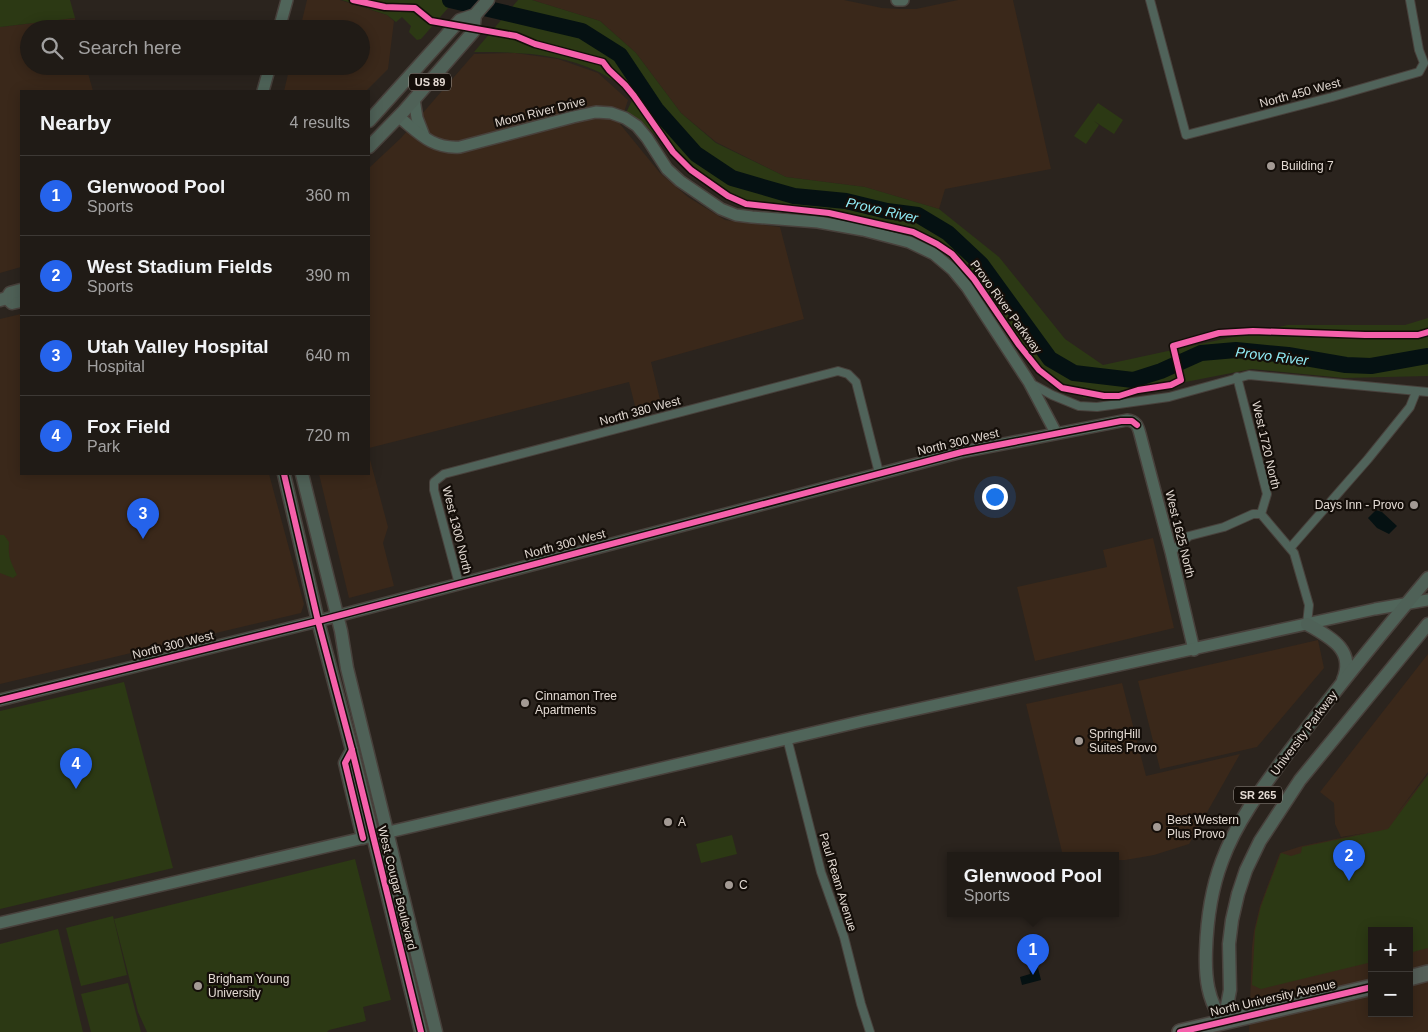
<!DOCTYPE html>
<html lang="en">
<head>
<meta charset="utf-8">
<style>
  body { margin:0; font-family:Arial,sans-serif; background:#28241f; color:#f1f3f6 }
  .controls { position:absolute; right:15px; bottom:15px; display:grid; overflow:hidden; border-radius:0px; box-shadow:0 2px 12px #0003 }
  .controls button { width:45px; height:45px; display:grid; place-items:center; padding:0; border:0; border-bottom:1px solid #3d3935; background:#201b16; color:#f1f3f6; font:25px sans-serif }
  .you { position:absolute; left:994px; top:496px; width:18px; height:18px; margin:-12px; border:4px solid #fff; border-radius:50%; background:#1a73e8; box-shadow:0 0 0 8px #1a73e833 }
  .badge { display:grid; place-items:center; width:32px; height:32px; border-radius:50%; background:#2563eb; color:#fff; font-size:16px; font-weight:700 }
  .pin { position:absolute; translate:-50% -41px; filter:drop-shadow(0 1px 2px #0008) }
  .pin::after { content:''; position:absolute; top:26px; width:18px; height:15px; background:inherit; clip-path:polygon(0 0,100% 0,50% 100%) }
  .popup { position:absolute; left:947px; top:852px; width:172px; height:65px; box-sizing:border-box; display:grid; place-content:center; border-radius:0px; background:#201b16; filter:drop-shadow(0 1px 4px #0005); font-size:16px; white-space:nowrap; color:#a2a1a1 }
  .popup b { font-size:19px; color:#f1f3f6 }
  .popup::after { content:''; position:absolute; left:50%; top:100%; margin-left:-10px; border:10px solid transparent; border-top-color:#201b16 }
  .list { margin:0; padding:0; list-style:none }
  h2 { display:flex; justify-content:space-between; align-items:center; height:65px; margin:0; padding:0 20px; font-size:21px }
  h2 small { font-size:16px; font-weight:400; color:#a2a1a1 }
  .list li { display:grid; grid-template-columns:32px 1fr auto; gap:15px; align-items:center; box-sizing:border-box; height:80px; padding:0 20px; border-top:1px solid #3d3935 }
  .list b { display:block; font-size:19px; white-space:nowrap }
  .list p { margin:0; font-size:16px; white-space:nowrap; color:#a2a1a1 }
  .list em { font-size:16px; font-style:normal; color:#a2a1a1 }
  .icon { flex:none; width:28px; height:28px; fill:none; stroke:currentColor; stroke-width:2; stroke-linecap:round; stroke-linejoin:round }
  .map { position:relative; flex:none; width:1428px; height:1032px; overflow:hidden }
  .search { position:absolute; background:#201b16; box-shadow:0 2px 12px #0003; left:20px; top:20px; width:350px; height:55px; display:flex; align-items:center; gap:12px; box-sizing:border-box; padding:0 18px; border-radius:28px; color:#a2a1a1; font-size:19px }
  .panel { position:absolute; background:#201b16; box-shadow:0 2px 12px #0003; left:20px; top:90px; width:350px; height:385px; border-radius:0px }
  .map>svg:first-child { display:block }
  .built { fill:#3a281a; fill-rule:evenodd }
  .green { fill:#2c3914 }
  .water { fill:#051112 }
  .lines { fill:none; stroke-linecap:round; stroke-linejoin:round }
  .river { stroke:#051112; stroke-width:16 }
  .street-casing { stroke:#48413c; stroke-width:10 }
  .secondary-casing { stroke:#48413c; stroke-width:14 }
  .primary-casing { stroke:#48413c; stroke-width:15 }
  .highway-casing { stroke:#48413c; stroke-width:18 }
  .street { stroke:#50635a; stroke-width:8 }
  .secondary { stroke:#50655a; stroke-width:11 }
  .primary { stroke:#4f6157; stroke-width:12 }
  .highway { stroke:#566059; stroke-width:15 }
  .cycleway-casing { stroke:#140e09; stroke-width:9 }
  .cycleway { stroke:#f560ab; stroke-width:6 }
  .poi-dot { fill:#a39a94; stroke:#140e09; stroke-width:2 }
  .labels { text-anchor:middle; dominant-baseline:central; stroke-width:4.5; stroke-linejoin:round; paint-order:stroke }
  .shield { fill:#140e09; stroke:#a59d96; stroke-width:1 }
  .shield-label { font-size:11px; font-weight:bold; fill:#e3dad3 }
  .street-label { font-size:12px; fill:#e3dad3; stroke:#140e09 }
  .poi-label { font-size:12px; fill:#e3dad3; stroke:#140e09; text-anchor:start }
  .water-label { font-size:14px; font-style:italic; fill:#91edf7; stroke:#140e09 }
</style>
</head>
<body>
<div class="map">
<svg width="1428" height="1032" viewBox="0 0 1428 1032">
  <rect width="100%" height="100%" fill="#2b241e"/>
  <!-- built -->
  <g class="built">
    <path d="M 307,0 L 340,0 L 387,15 L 394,21 L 388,69 L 366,91 L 284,91 L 290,66 L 361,66 L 361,29 L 300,29 Z"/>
    <path d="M 532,0 L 844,0 L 882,8 L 900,9 L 916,9 L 958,0 L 1013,0 L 1051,169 L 945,189 L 939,209 L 865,187 L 786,177 L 716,142 L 681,113 L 636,53 L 600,21 Z"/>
    <path d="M 75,18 L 77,29 L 29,29 L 29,66 L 86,66 L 93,91 L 21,91 L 21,267 L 0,273 L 0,27 Z"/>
    <path d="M 515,53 L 558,59 L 598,73 L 628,100 L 620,124 L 660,173 L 688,197 L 725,220 L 780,227 L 804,319 L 651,362 L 661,404 L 636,410 L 629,382 L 369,448 L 369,168 L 401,138 L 474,54 Z"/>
    <path d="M 21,314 L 21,474 L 269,474 L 304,604 L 301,613 L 0,684 L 0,319 Z"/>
    <path d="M 369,456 L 388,527 L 383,543 L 394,586 L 349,598 L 319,474 L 369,474 Z"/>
    <path d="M 1153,538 L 1174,628 L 1035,661 L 1017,587 L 1107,567 L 1103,550 Z"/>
    <path d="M 1318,640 L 1324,668 L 1257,747 L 1160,769 L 1138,681 Z"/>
    <path d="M 1428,654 L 1428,772 L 1396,815 L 1428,774 L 1428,1032 L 1249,1032 L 1252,947 L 1254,931 L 1260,906 L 1280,853 L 1302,846 L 1365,833 L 1341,837 L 1335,824 L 1334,803 L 1320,792 ZM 1372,931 L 1409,931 L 1409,1013 L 1372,1013 Z"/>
    <path d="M 1122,683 L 1146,776 L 1240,754 L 1189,844 L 1154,855 L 1125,860 L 1116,860 L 1116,856 L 1063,856 L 1026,704 Z"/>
  </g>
  <!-- green -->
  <g class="green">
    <path d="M 0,0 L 70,0 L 75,18 L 0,27 Z"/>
    <path d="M 342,0 L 455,0 L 421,39 L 417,40 L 409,32 L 411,26 L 402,17 L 396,22 L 387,15 Z"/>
    <path d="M 518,0 L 532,0 L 600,21 L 636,53 L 681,113 L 716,143 L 786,177 L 865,187 L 939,209 L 999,257 L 1065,339 L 1103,365 L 1288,325 L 1405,325 L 1428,318 L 1428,376 L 1344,378 L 1252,369 L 1129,393 L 1084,398 L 1062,388 L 1039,370 L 974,279 L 952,254 L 937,244 L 913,232 L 829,213 L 746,204 L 728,196 L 710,184 L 691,170 L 646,126 L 626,113 L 634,96 C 623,88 611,78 599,72 C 560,53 517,52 474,52 Z"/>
    <path d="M 1098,103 L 1123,120 L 1114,134 L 1094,121 L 1099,125 L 1086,144 L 1074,136 Z"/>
    <path d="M 0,535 L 4,535 L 9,542 C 8,559 11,561 17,575 L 13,578 L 0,573 Z"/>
    <path d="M 124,682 L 173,868 L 0,909 L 0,711 Z"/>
    <path d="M 1428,775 L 1428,948 L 1409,953 L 1409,931 L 1372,931 L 1372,962 L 1261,989 L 1252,985 L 1255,931 L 1261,906 L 1281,853 L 1291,856 L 1301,853 L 1302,847 L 1388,829 Z"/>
    <path d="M 732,835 L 737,854 L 701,863 L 696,844 Z"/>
    <path d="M 355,859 L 391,1000 L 363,1007 L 366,1021 L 329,1030 L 327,1032 L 147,1032 L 138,1012 L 114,919 Z"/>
    <path d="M 113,916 L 127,975 L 81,986 L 66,928 Z"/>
    <path d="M 58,929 L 83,1032 L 0,1032 L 0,944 Z"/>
    <path d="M 128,983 L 141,1032 L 91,1032 L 81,994 Z"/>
  </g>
  <!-- water -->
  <g class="water">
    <path d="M 1376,510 L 1382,512 L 1397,526 L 1389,534 L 1377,528 L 1368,518 Z"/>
    <path d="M 1037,964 L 1041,980 L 1022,985 L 1020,977 L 1030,974 L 1029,966 Z"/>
  </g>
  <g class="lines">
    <!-- river -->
    <path class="river" d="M 450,0 L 582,31 L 620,55 L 656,109 L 696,154 L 732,178 L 794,196 L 846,201 L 887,211 L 918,215 L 948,233 L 981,264 L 1050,359 L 1074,373 L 1133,380 L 1161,371 L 1201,353 L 1236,350 L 1288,355 L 1346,365 L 1371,366 L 1428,356"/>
    <defs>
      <g id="street">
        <path d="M 1150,0 L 1186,135 L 1332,97 L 1419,72 L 1424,63 L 1419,50 L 1410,0"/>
        <path d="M 1237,377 L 1267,494 L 1261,514 L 1294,553 L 1309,605 L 1307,624"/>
        <path d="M 1030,383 L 1052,395 L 1079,406 L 1097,407 L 1169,397 L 1249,375 L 1428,392"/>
        <path d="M 1291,547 L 1368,459 L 1410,407 L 1416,392"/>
        <path d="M 1171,552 L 1189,536 L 1224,527 L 1253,514 L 1261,514"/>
        <path d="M 459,584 L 434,490 L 434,482 L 444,474 L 838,371 L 848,374 L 856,382 L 879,473"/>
        <path d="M 787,738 L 821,872 L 844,937 L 861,1004 L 870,1032"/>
      </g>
      <g id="secondary">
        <path d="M 897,0 L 903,0"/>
        <path d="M 279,29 L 287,0"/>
        <path d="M 263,91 L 270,66"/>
        <path d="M 414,99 L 417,118 L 424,136"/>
        <path d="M 399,117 C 419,133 432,149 460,147 L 573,117 L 596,112 L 611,113 L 625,118 L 637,126 L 647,138 L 667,169 L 680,181 L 721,209 L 736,215 L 752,217 L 818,222 L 863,230 L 909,242 L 934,254 L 953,270 L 967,287 L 1029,382 L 1056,433"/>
        <path d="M 0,700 L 318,621 L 962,452 L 1127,420 C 1136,421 1138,426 1140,434 L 1171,552 L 1194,650"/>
        <path d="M 0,923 L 863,721 L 1375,609 L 1428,600"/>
      </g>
      <g id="primary">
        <path d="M 369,121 L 460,20 L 475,15 L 488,0"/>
        <path d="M 369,147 L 404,111 L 473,32 L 475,15"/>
        <path d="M 7,298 L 12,303 L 21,301"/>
        <path d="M 0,300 L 7,298 L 10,293 L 21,290"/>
        <path d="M 284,474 L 318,621 L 352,750 L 421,1032"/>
        <path d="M 302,474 L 341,631 L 347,668 L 436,1032"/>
        <path d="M 1307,624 C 1329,637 1356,649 1343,680"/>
        <path d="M 352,750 L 345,763 L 363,838"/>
        <path d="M 1224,1022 C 1207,1001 1205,976 1206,950 C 1207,920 1211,890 1222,861 C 1237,820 1265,784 1291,749 C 1335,690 1381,634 1428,578"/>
        <path d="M 1224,1022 L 1230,990 L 1229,944 L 1232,920 L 1238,894 L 1246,870 L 1260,841 L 1300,780 L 1428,624"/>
      </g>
      <g id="highway">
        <path d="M 1409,978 L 1428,973"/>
        <path d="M 1180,1032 L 1372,987"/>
      </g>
    </defs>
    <!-- street casing -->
    <use href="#street" class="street-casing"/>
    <!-- secondary casing -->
    <use href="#secondary" class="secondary-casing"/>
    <!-- primary casing -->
    <use href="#primary" class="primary-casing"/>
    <!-- highway casing -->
    <use href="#highway" class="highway-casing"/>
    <!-- street -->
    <use href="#street" class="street"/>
    <!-- secondary -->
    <use href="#secondary" class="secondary"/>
    <!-- primary -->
    <use href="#primary" class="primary"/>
    <!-- highway -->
    <use href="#highway" class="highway"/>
    <defs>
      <g id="cycleway">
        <path d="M 353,0 L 385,7 L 415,8 L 431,21 L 516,36 L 535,44 L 603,62 L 609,70 L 625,85 L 634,96 L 673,152 L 691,170 L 728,196 L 746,204 L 829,213 L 913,232 L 937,244 L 952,254 L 974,279 L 1019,345 L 1039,370 L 1062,388 L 1104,396 L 1119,396 L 1138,390 L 1171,385 L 1181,380 L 1173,346 L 1219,333 L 1253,331 L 1365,335 L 1418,335 L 1428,332"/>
        <path d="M 284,474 L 318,621 L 352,750 L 421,1032"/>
        <path d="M 0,700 L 318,621 L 962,452 L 1121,421 L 1132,421 L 1137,425"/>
        <path d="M 352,750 L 345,763 L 363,838"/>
        <path d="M 1180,1032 L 1372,987"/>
      </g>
    </defs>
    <!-- cycleway casing -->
    <use href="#cycleway" class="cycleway-casing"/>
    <!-- cycleway -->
    <use href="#cycleway" class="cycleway"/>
  </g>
  <!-- markers -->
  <g class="poi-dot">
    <circle cx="1271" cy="166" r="5"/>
    <circle cx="1414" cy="505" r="5"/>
    <circle cx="525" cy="703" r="5"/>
    <circle cx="1079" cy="741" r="5"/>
    <circle cx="668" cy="822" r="5"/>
    <circle cx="1157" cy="827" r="5"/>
    <circle cx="729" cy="885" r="5"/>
    <circle cx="198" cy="986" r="5"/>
  </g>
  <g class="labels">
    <!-- shield labels -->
    <g class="shield">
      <rect x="409" y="73.5" width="42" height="17" rx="4"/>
      <rect x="1234" y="786.5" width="48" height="17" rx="4"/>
    </g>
    <g class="shield-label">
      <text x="430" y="82">US 89</text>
      <text x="1258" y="795">SR 265</text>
    </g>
    <!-- street labels -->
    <g class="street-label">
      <text transform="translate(1300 93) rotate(-15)">North 450 West</text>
      <text transform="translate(540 112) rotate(-14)">Moon River Drive</text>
      <text transform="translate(1006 307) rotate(54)">Provo River Parkway</text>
      <text transform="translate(640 411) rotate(-15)">North 380 West</text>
      <text transform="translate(958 442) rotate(-13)">North 300 West</text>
      <text transform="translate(1266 445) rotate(77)">West 1720 North</text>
      <text transform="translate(457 530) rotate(76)">West 1300 North</text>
      <text transform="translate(1180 534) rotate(76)">West 1625 North</text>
      <text transform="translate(565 544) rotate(-15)">North 300 West</text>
      <text transform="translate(173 645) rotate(-14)">North 300 West</text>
      <text transform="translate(1304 733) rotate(-53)">University Parkway</text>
      <text transform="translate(838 882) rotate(73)">Paul Ream Avenue</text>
      <text transform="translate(397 888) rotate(76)">West Cougar Boulevard</text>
      <text transform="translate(1273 998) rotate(-13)">North University Avenue</text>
    </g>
    <!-- poi labels -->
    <g class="poi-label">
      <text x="1281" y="166">Building 7</text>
      <text x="1404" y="505" text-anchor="end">Days Inn - Provo</text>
      <text x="535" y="696">Cinnamon Tree<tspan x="535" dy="14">Apartments</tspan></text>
      <text x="1089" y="734">SpringHill<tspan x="1089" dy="14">Suites Provo</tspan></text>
      <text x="1167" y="820">Best Western<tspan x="1167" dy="14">Plus Provo</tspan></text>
      <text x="678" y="822">A</text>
      <text x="739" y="885">C</text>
      <text x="208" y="979">Brigham Young<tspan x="208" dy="14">University</tspan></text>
    </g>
    <!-- water labels -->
    <g class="water-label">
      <text transform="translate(882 210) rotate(13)">Provo River</text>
      <text transform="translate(1272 356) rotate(7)">Provo River</text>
    </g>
  </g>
</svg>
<div class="controls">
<button>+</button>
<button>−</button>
</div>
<div class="you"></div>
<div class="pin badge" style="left:1033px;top:975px">1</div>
<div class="popup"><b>Glenwood Pool</b>Sports</div>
<div class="pin badge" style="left:1349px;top:881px">2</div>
<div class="pin badge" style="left:143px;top:539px">3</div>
<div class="pin badge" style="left:76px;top:789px">4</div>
<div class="search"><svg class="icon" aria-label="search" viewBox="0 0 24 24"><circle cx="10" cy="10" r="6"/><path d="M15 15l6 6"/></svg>Search here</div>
<section class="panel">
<h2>Nearby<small>4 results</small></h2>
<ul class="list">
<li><span class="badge">1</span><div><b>Glenwood Pool</b><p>Sports</p></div><em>360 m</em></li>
<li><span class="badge">2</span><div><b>West Stadium Fields</b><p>Sports</p></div><em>390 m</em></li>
<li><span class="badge">3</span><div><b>Utah Valley Hospital</b><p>Hospital</p></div><em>640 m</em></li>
<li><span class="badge">4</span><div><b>Fox Field</b><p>Park</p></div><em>720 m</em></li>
</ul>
</section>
</div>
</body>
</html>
